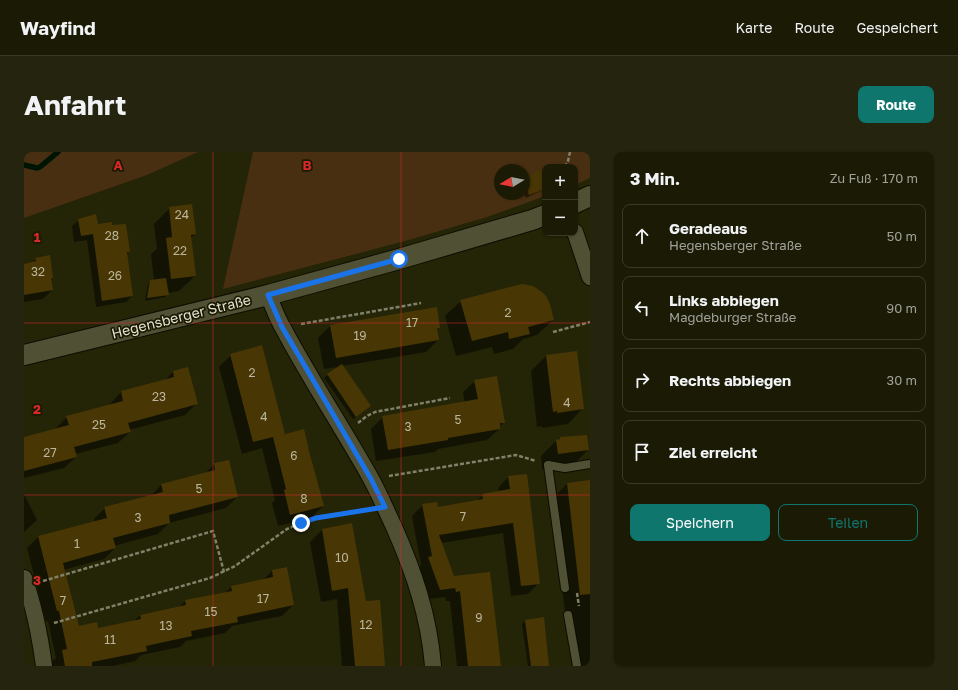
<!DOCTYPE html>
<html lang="de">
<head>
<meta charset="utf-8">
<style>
  body { margin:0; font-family:"Golos Text",sans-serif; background:#24240f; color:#f1f3f6 }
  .controls { position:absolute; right:12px; top:12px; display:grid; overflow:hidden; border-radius:8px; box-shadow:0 1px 3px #0004 }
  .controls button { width:36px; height:36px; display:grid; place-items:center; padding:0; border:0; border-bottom:1px solid #393927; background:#1b1b05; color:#f1f3f6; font:20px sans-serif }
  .compass { position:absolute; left:470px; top:12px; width:36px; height:36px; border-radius:50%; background:#1b1b05; box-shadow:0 1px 3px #0004; rotate:260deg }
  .stop { position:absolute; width:12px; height:12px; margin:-9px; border:3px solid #1a73e8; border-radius:50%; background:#fff }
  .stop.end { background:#1a73e8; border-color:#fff; box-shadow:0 1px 4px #0008 }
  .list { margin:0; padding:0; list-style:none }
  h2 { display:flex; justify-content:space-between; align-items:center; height:52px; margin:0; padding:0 16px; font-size:17px }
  h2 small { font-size:13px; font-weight:400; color:#a0a19a }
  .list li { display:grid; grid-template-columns:26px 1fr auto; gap:12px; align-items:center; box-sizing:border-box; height:64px; margin:0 8px 8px; padding:0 8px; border:1px solid #393927; border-radius:8px }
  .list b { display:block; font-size:15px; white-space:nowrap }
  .list p { margin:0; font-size:13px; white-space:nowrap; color:#a0a19a }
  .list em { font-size:13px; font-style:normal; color:#a0a19a }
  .actions { display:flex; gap:8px; padding:12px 16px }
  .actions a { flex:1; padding:9px 0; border:1px solid #0f766e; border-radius:8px; text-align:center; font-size:14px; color:#0f766e }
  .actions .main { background:#0f766e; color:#fff }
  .icon { flex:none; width:22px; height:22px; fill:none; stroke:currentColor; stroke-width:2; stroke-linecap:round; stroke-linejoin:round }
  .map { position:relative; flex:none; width:566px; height:514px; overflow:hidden; border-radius:8px }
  header { display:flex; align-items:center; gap:24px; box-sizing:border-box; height:56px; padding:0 20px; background:#1b1b05; border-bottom:1px solid #393927 }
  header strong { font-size:19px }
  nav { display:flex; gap:22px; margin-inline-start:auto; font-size:14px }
  .intro { display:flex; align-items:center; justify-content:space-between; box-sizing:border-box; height:96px; padding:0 24px }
  h1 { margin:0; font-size:28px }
  .button { padding:10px 18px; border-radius:8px; background:#0f766e; color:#fff; font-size:14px; font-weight:700 }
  main { display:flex; gap:24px; padding:0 24px }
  aside { flex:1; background:#1b1b05; border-radius:8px; box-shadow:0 1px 3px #0004 }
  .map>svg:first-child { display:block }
  .green { fill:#492f12; fill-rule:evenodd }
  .shadow { fill:#0007 }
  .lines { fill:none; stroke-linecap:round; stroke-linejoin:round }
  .stream { stroke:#001404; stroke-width:5.5 }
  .building { fill:#483705 }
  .service-casing { stroke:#0d0d00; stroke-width:10 }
  .minor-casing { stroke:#0d0d00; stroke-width:18 }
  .tertiary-casing { stroke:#0d0d00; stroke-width:22 }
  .path { stroke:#81816a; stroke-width:2.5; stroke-dasharray:4 2; stroke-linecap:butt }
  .service { stroke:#505134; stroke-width:8 }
  .minor { stroke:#505134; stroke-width:16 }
  .tertiary { stroke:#505134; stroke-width:20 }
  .route { stroke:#1a73e8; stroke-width:5 }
  .grid { fill:none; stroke:#d62828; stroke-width:1; stroke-opacity:0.55 }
  .labels { text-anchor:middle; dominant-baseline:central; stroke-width:3.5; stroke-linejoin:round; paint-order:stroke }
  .number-label { font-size:12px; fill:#bbb79e }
  .street-label { font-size:14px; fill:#e1e2d1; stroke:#1a1a00 }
  .grid-label { font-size:13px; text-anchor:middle; font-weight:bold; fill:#d62828; stroke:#1a1a00; stroke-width:3.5; stroke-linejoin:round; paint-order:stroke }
</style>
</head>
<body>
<header>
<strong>Wayfind</strong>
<nav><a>Karte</a><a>Route</a><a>Gespeichert</a></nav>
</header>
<div class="intro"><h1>Anfahrt</h1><a class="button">Route</a></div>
<main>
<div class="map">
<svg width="566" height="514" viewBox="0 0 566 514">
  <rect width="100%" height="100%" fill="#242407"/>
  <!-- green -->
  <g class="green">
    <path d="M 0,0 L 174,0 L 123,23 L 0,66 Z"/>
    <path d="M 229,0 L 566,0 L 566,26 L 551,33 L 551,15 L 521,15 L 521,44 L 463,65 L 381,89 L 199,137 ZM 476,18 L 500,18 L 500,42 L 476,42 Z"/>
  </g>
  <!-- shadow -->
  <g class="shadow">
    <path d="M 500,26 L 521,31 L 521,37 L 502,46 L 500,42 Z"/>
    <path d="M 146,56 L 171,82 L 166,87 L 171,124 L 155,139 L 144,141 L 144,142 L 141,145 L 121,149 L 124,132 L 127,129 L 130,128 L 127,102 L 133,97 L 130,72 Z"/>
    <path d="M 55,68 L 73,73 L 87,75 L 105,100 L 102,102 L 108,144 L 102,150 L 72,155 L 63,88 L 50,90 L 48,74 Z"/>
    <path d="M 12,107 L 28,126 L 26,127 L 28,138 L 19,147 L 0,150 L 0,113 L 7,111 Z"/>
    <path d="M 437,149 L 529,168 L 513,183 L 499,187 L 489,197 L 470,202 L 468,195 L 432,204 L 421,164 Z"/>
    <path d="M 306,174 L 415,175 L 412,178 L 414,188 L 402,200 L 318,214 L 346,254 L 329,267 L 300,226 L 315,215 L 300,217 L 294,186 Z"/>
    <path d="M 207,203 L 260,282 L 258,284 L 299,354 L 287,366 L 254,374 L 248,351 L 251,348 L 238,296 L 218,302 L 195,215 Z"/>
    <path d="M 522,204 L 559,256 L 544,272 L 518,276 L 518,274 L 513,275 L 507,219 Z"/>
    <path d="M 164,216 L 172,252 L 161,263 L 105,278 L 106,280 L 94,291 L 51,302 L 52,305 L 40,316 L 0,326 L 0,286 L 32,278 L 31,277 L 43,265 L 86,254 L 86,252 L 97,240 L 140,229 L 149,220 Z"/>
    <path d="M 451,229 L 480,270 L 475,275 L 475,277 L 463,288 L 414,297 L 411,300 L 352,309 L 347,277 L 359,265 L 441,251 L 439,240 Z"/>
    <path d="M 536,286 L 564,298 L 548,314 L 518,317 L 517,304 L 532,289 Z"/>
    <path d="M 190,312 L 213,345 L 202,356 L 145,371 L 134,382 L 90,394 L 91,396 L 80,407 L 39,418 L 54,475 L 73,477 L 110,469 L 116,463 L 154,456 L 161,449 L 201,441 L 207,435 L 239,428 L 248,419 L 269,453 L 258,464 L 208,474 L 201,481 L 162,489 L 156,495 L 117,503 L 111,509 L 89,514 L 28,514 L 27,510 L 32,506 L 24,469 L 22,470 L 3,396 L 14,385 L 71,370 L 70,367 L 81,356 L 126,345 L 137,333 L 181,322 Z"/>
    <path d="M 484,325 L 515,431 L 504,442 L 487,444 L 479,381 L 417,391 L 429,425 L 476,514 L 433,514 L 426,449 L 422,449 L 421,445 L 405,447 L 394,416 L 397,413 L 388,364 L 399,353 L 413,357 L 452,349 L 459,343 L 475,340 L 474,336 Z"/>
    <path d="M 566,329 L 566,514 L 552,514 L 545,459 L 541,459 L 527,348 L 543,332 Z"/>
    <path d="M 0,342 L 13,368 L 0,380 Z"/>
    <path d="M 298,378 L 341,450 L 360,514 L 318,514 L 313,447 L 297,450 L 286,390 Z"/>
    <path d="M 501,469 L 524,514 L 504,514 L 498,472 Z"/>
  </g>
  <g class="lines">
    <!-- stream -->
    <path class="stream" d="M 0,13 L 13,16 L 16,15 L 34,0"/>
  </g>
  <!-- building -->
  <g class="building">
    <path d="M 517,18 L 521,28 L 521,37 L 505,43 L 500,32 L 500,25 Z"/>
    <path d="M 168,52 L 172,82 L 167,83 L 172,124 L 147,127 L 142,86 L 148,85 L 145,55 Z"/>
    <path d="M 72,62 L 74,72 L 88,70 L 88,73 L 102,72 L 106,100 L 103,100 L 109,144 L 78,149 L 69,82 L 57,84 L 54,67 Z"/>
    <path d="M 26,103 L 29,126 L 27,126 L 29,138 L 0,143 L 0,112 L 12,109 L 11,106 Z"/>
    <path d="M 142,126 L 145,143 L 123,146 L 126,128 Z"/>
    <path d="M 498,132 L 509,134 L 518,140 L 522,144 L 526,152 L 530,168 L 504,175 L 506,182 L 485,187 L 484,180 L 448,189 L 436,148 Z"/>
    <path d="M 413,155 L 416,176 L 413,176 L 415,188 L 312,206 L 306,173 Z"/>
    <path d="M 238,193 L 261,282 L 258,283 L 280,277 L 285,298 L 283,299 L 285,299 L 300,354 L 266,363 L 260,338 L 262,337 L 249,285 L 229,290 L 206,202 Z"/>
    <path d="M 553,199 L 560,257 L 533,261 L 533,259 L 529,260 L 522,203 Z"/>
    <path d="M 318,212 L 347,254 L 332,265 L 303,222 Z"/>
    <path d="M 164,215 L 174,252 L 104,271 L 107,280 L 50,295 L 53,305 L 0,319 L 0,285 L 45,273 L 42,264 L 99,249 L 97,239 L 150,225 L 149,219 Z"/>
    <path d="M 473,224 L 481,271 L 476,271 L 476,277 L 424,286 L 424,288 L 364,298 L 358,264 L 454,247 L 450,228 Z"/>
    <path d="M 563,283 L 565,298 L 534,302 L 532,288 L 536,287 L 536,285 Z"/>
    <path d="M 205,308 L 214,345 L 145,363 L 146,371 L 89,386 L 92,396 L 39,411 L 55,474 L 73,470 L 74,476 L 117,467 L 116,463 L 162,453 L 161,448 L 208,439 L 207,434 L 249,425 L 248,418 L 263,415 L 270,453 L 213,465 L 214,470 L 167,479 L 168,484 L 122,494 L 123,499 L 68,510 L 68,514 L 41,514 L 38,498 L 43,497 L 35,459 L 33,459 L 14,384 L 83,366 L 80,355 L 139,340 L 137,332 L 191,318 L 190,311 Z"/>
    <path d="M 503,322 L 516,432 L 497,434 L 489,371 L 415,383 L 430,424 L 466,420 L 477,514 L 444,514 L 436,439 L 432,440 L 431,436 L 416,438 L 404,405 L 408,404 L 398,352 L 413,350 L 414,355 L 459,347 L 458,342 L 486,337 L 484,324 Z"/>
    <path d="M 566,328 L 566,442 L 556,443 L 543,331 Z"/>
    <path d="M 328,371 L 342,449 L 356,448 L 361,514 L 331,514 L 324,436 L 308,439 L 298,377 Z"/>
    <path d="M 520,465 L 525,514 L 507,514 L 501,468 Z"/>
  </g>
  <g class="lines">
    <defs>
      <g id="service">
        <path d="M 541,436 L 524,313 L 541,316 L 566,312"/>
        <path d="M 544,463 L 553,514"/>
      </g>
      <g id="minor">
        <path d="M 551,80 L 566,125"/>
        <path d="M 244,143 C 249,154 253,166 259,176 C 286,227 318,275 346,325 C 355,341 362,358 370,375 C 390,420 405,464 409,514"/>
        <path d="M 0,426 C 10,454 16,484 20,514"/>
      </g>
      <g id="tertiary">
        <path d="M 551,51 L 566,44"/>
        <path d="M 0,203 L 244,143 L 375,107 L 508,68 L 521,63"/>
      </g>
    </defs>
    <!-- service casing -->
    <use href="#service" class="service-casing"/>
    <!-- minor casing -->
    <use href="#minor" class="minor-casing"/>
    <!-- tertiary casing -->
    <use href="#tertiary" class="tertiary-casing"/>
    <!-- path -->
    <g class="path">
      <path d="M 541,15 L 544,9 L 546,0"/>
      <path d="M 277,172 L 397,151"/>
      <path d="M 529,180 L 566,170"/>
      <path d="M 334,271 L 343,264 L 351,260 L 426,246"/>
      <path d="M 365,324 L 492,303 L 512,309"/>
      <path d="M 19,429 L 189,379 L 200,420"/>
      <path d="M 553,441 L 555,454"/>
      <path d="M 30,471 L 186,426 L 211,414 L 263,377 L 277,371 L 292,366 L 343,357"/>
    </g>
    <!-- service -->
    <use href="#service" class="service"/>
    <!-- minor -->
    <use href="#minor" class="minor"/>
    <!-- tertiary -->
    <use href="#tertiary" class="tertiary"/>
  </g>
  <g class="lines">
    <!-- route -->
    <path class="route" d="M 277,371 L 292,366 L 361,355 L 347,327 L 258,175 L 244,143 L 375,107"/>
  </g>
  <!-- grid -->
  <path class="grid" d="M 189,0 L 189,514M 377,0 L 377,514M 0,171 L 566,171M 0,343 L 566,343"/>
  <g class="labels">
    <!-- number labels -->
    <g class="number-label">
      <text x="158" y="62">24</text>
      <text x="88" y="83">28</text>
      <text x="156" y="98">22</text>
      <text x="14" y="119">32</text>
      <text x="91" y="123">26</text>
      <text x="484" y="160">2</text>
      <text x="388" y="170">17</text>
      <text x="336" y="183">19</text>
      <text x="228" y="220">2</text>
      <text x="135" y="244">23</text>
      <text x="543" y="250">4</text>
      <text x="240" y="264">4</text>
      <text x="434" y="267">5</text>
      <text x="75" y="272">25</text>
      <text x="384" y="274">3</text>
      <text x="26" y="300">27</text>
      <text x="270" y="303">6</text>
      <text x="175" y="336">5</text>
      <text x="280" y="346">8</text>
      <text x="439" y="364">7</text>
      <text x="114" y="365">3</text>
      <text x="53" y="391">1</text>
      <text x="318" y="405">10</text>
      <text x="239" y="446">17</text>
      <text x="39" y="448">7</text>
      <text x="187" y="459">15</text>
      <text x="455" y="465">9</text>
      <text x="342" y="472">12</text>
      <text x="142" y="473">13</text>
      <text x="86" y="487">11</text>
    </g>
    <!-- street labels -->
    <g class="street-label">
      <text transform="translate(157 164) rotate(-14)">Hegensberger Straße</text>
    </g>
  </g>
  <g class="grid-label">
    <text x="94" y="18">A</text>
    <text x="283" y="18">B</text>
    <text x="13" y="90">1</text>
    <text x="13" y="262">2</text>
    <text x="13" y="433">3</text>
  </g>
</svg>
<div class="controls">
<button>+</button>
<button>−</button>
</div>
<svg class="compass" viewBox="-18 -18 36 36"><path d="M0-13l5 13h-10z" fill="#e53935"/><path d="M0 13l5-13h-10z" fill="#a0a19a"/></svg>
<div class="stop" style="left:375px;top:107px"></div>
<div class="stop end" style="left:277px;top:371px"></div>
</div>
<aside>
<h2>3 Min.<small>Zu Fuß · 170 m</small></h2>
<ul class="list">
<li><svg class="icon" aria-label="ahead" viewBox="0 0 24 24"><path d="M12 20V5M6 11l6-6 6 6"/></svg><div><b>Geradeaus</b><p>Hegensberger Straße</p></div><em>50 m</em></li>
<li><svg class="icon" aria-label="left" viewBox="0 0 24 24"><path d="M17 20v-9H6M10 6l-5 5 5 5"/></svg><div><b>Links abbiegen</b><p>Magdeburger Straße</p></div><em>90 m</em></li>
<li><svg class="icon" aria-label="right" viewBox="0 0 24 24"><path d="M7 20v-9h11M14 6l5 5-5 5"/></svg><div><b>Rechts abbiegen</b></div><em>30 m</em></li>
<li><svg class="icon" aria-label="arrive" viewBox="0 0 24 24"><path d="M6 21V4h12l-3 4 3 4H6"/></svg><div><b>Ziel erreicht</b></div></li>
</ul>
<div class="actions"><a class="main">Speichern</a><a>Teilen</a></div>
</aside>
</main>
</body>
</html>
